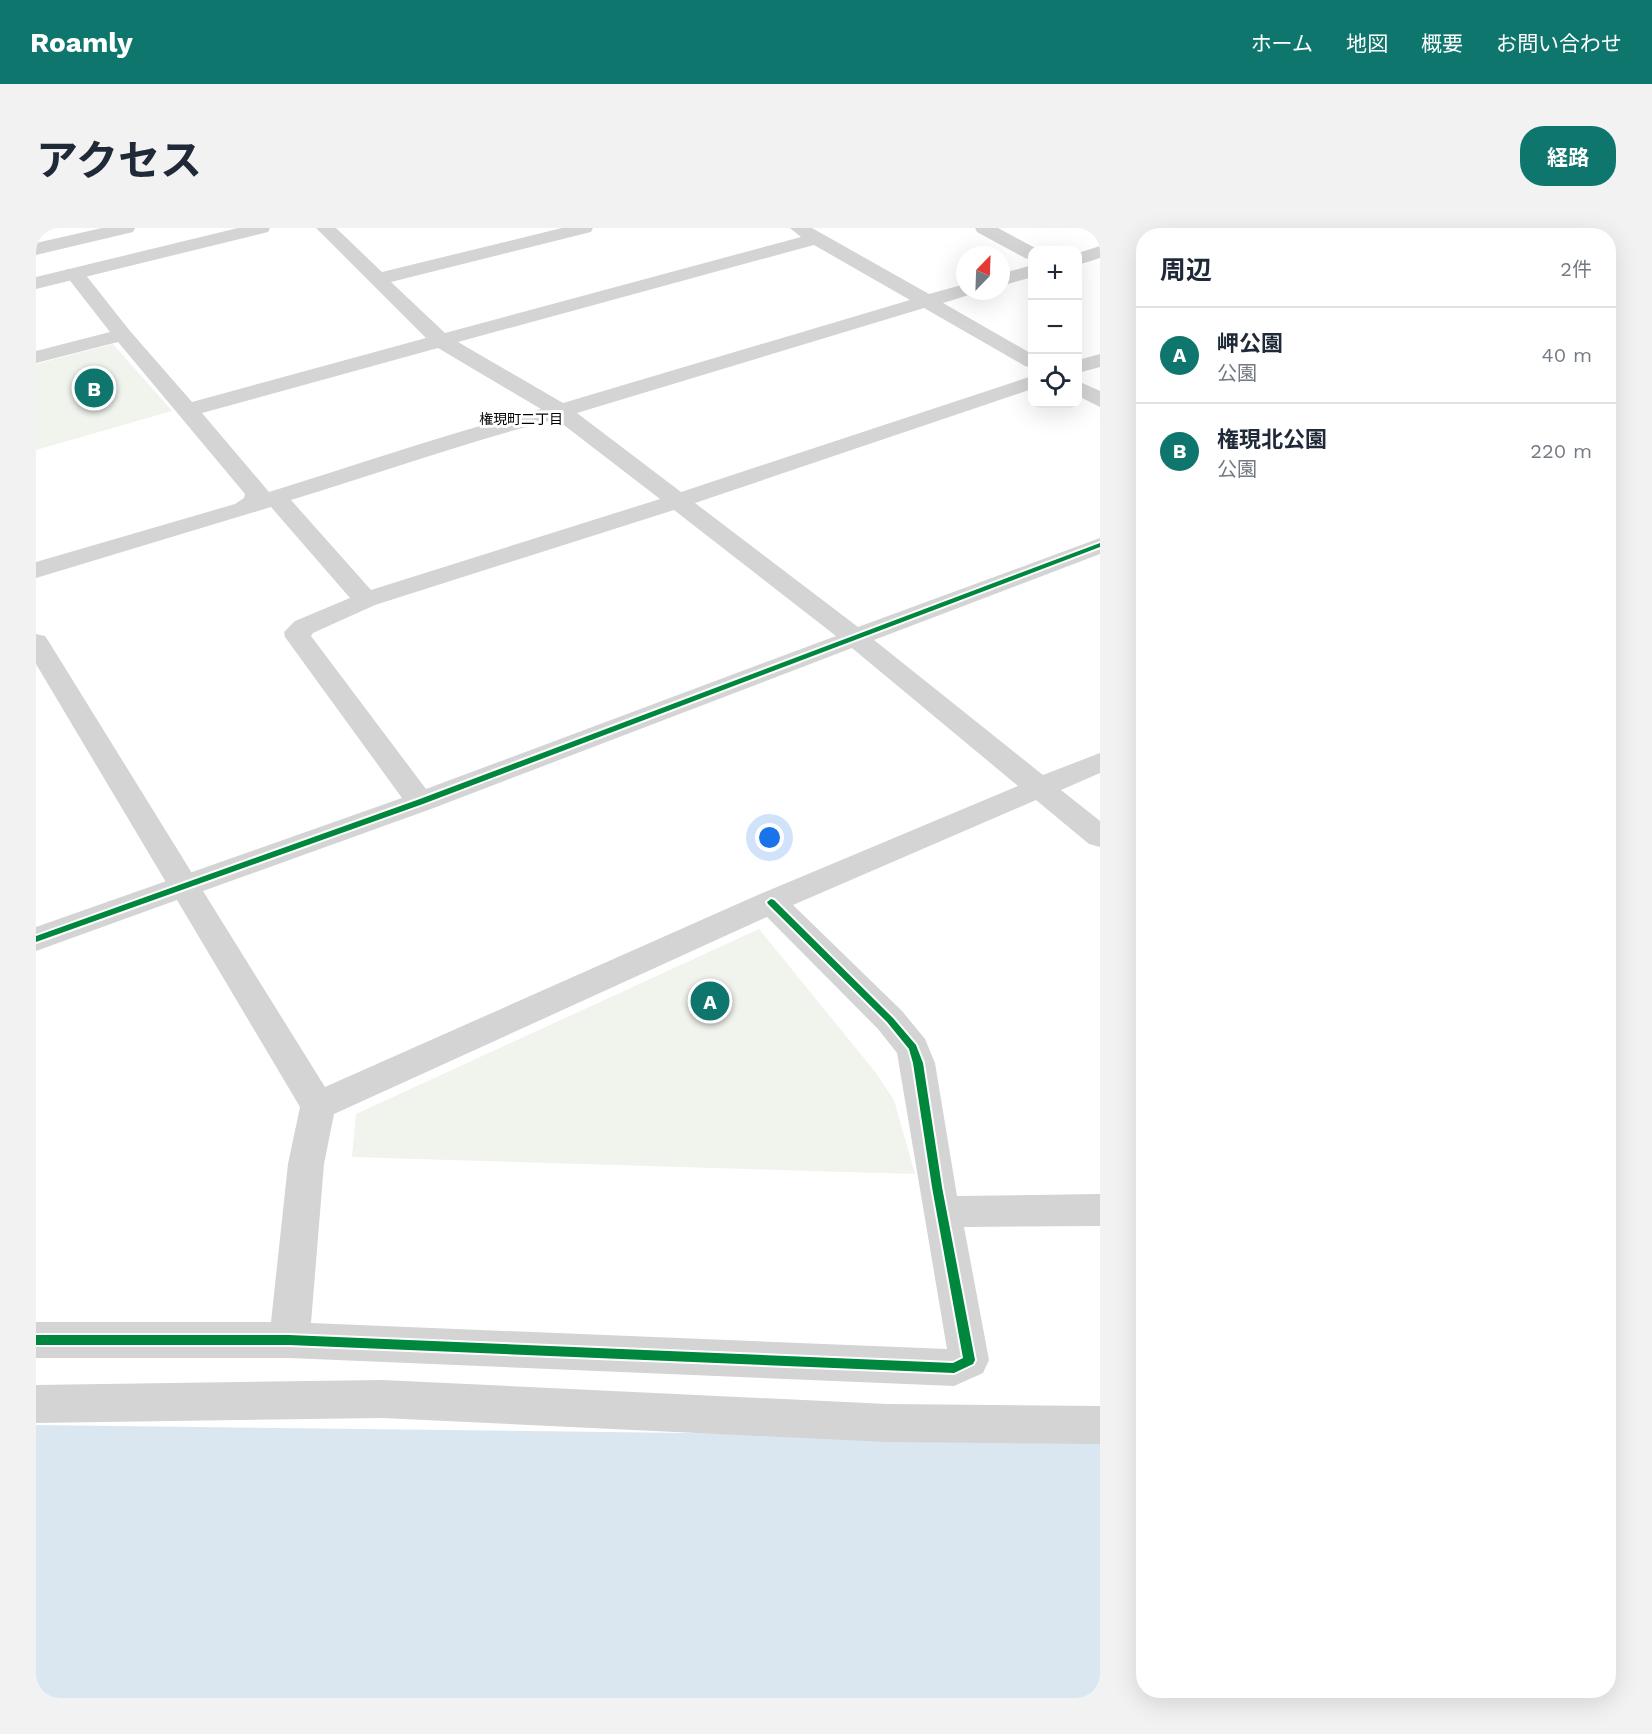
<!DOCTYPE html>
<html lang="ja">
<head>
<meta charset="utf-8">
<style>
  body { margin:0; font-family:"Work Sans","Noto Sans JP",sans-serif; background:#f2f2f3; color:#1f2937 }
  .controls { position:absolute; right:18px; top:18px; display:grid; overflow:hidden; border-radius:12px; box-shadow:0 6px 24px #0002 }
  .controls button { width:54px; height:54px; display:grid; place-items:center; padding:0; border:0; border-bottom:2px solid #e0e1e3; background:#fff; color:#1f2937; font:30px sans-serif }
  .compass { position:absolute; left:920px; top:18px; width:54px; height:54px; border-radius:50%; background:#fff; box-shadow:0 6px 24px #0002; rotate:23deg }
  .you { position:absolute; left:734px; top:610px; width:21px; height:21px; margin:-15px; border:4px solid #fff; border-radius:50%; background:#1a73e8; box-shadow:0 0 0 9px #1a73e833 }
  .badge { display:grid; place-items:center; width:39px; height:39px; border-radius:50%; background:#0f766e; color:#fff; font-size:20px; font-weight:700 }
  .pin { position:absolute; translate:-50% -50%; border:3px solid #fff; box-shadow:0 2px 6px #0006 }
  .list { margin:0; padding:0; list-style:none }
  h2 { display:flex; justify-content:space-between; align-items:center; height:78px; margin:0; padding:0 24px; font-size:26px }
  h2 small { font-size:20px; font-weight:400; color:#747a83 }
  .list li { display:grid; grid-template-columns:39px 1fr auto; gap:18px; align-items:center; box-sizing:border-box; height:96px; padding:0 24px; border-top:2px solid #e0e1e3 }
  .list b { display:block; font-size:22px; white-space:nowrap }
  .list p { margin:0; font-size:20px; white-space:nowrap; color:#747a83 }
  .list em { font-size:20px; font-style:normal; color:#747a83 }
  .icon { flex:none; width:33px; height:33px; fill:none; stroke:currentColor; stroke-width:2; stroke-linecap:round; stroke-linejoin:round }
  .map { position:relative; flex:none; width:1064px; height:1470px; overflow:hidden; border-radius:24px }
  header { display:flex; align-items:center; gap:36px; box-sizing:border-box; height:84px; padding:0 30px; background:#0f766e; color:#fff }
  header strong { font-size:28px }
  nav { display:flex; gap:33px; margin-inline-start:auto; font-size:21px }
  .intro { display:flex; align-items:center; justify-content:space-between; box-sizing:border-box; height:144px; padding:0 36px }
  h1 { margin:0; font-size:42px }
  .button { padding:15px 27px; border-radius:24px; background:#0f766e; color:#fff; font-size:21px; font-weight:700 }
  main { display:flex; gap:36px; padding:0 36px }
  aside { flex:1; background:#fff; border-radius:24px; box-shadow:0 6px 24px #0002 }
  .map>svg:first-child { display:block }
  .green { fill:#f1f3ed }
  .water { fill:#dbe7f0 }
  .lines { fill:none; stroke-linecap:round; stroke-linejoin:round }
  .minor { fill:#d4d4d4; fill-rule:evenodd }
  .tertiary { fill:#d4d4d4; fill-rule:evenodd }
  .cycleway-casing { stroke:#fff; stroke-width:4 }
  .cycleway { fill:#00873e; fill-rule:evenodd }
  .labels { text-anchor:middle; dominant-baseline:central; stroke-width:6; stroke-linejoin:round; paint-order:stroke }
  .far-neighbourhood-label { font-size:14px; fill:#000; stroke:#fff }
</style>
</head>
<body>
<header>
<strong>Roamly</strong>
<nav><a>ホーム</a><a>地図</a><a>概要</a><a>お問い合わせ</a></nav>
</header>
<div class="intro"><h1>アクセス</h1><a class="button">経路</a></div>
<main>
<div class="map">
<svg width="1064" height="1470" viewBox="0 0 1064 1470">
  <rect width="100%" height="100%" fill="#fff"/>
  <!-- green -->
  <g class="green">
    <path d="M 77,116 L 136,183 L 0,222 L 0,136 Z"/>
    <path d="M 723,701 L 840,845 L 858,872 L 879,946 L 316,929 L 320,886 Z"/>
  </g>
  <!-- water -->
  <path class="water" d="M 0,1197 L 1064,1210 L 1064,1470 L 0,1470 Z"/>
  <g class="lines">
    <!-- minor -->
    <g class="minor">
      <path d="M 280,0 L 300,0 L 346,44 L 526,0 L 557,0 L 555,4 L 355,54 L 409,105 L 765,9 L 754,0 L 776,0 L 893,66 L 929,56 L 929,63 L 938,63 L 936,66 L 907,75 L 996,126 L 996,140 L 989,138 L 888,80 L 541,185 L 645,264 L 996,148 L 996,161 L 659,275 L 822,399 L 1064,310 L 1064,326 L 838,412 L 1007,547 L 1064,525 L 1064,545 L 1025,562 L 1064,593 L 1064,619 L 1053,616 L 1000,572 L 757,677 L 866,783 L 889,811 L 899,835 L 921,968 L 1064,966 L 1064,998 L 928,999 L 953,1132 L 947,1145 L 918,1158 L 253,1130 L 0,1130 L 0,1094 L 235,1094 L 252,936 L 264,879 L 141,672 L 0,723 L 0,699 L 366,570 L 249,409 L 248,404 L 259,393 L 314,370 L 235,279 L 0,350 L 0,334 L 199,276 L 208,270 L 209,266 L 82,114 L 0,135 L 0,123 L 74,104 L 28,45 L 31,41 L 45,41 L 94,103 L 156,174 L 390,110 ZM 778,17 L 874,72 L 527,175 L 422,114 ZM 402,120 L 505,181 C 413,205 324,236 233,264 L 166,185 ZM 520,191 L 624,271 L 335,362 L 255,272 C 344,245 430,214 520,191 ZM 638,282 L 800,408 L 390,561 L 275,408 L 277,405 L 339,377 ZM 816,420 L 982,558 L 724,666 L 289,859 L 167,663 L 395,581 ZM 731,689 L 842,801 L 861,825 L 911,1121 L 275,1095 L 288,936 L 298,886 Z"/>
      <path d="M 939,0 L 962,0 L 1003,22 L 996,22 L 996,32 L 989,30 L 941,4 Z"/>
      <path d="M 1064,18 L 1064,30 L 1042,37 L 1042,25 Z"/>
      <path d="M 996,37 L 996,49 L 965,58 L 965,46 Z"/>
      <path d="M 1064,126 L 1064,139 L 1042,145 L 1042,132 Z"/>
      <path d="M 1042,153 L 1064,163 L 1064,179 L 1042,168 Z"/>
      <path d="M 346,1152 L 851,1176 L 1064,1178 L 1064,1216 L 851,1214 L 346,1190 L 0,1195 L 0,1157 Z"/>
    </g>
    <!-- tertiary -->
    <g class="tertiary">
      <path d="M 66,0 L 99,0 L 97,4 L 0,27 L 0,15 Z"/>
      <path d="M 202,0 L 234,0 L 232,4 L 0,61 L 0,49 Z"/>
      <path d="M 0,406 L 9,408 L 13,414 L 159,650 L 164,658 L 159,666 L 148,669 L 137,666 L 0,436 Z"/>
    </g>
    <defs>
      <g id="cycleway">
        <path d="M 1064,315 L 1064,319 L 387,576 L 0,714 L 0,708 L 381,572 Z"/>
        <path d="M 735,671 L 738,672 L 857,790 L 880,817 L 887,835 L 906,959 L 939,1132 L 937,1136 L 918,1145 L 253,1117 L 0,1117 L 0,1107 L 253,1107 L 917,1135 L 927,1130 L 896,959 L 877,835 L 873,821 L 851,794 L 732,676 L 731,674 Z"/>
      </g>
    </defs>
    <!-- cycleway casing -->
    <use href="#cycleway" class="cycleway-casing"/>
    <!-- cycleway -->
    <use href="#cycleway" class="cycleway"/>
  </g>
  <g class="labels">
    <!-- far-neighbourhood labels -->
    <g class="far-neighbourhood-label">
      <text x="485" y="191">権現町二丁目</text>
    </g>
  </g>
</svg>
<div class="controls">
<button>+</button>
<button>−</button>
<button><svg class="icon" aria-label="locate" viewBox="0 0 24 24"><circle cx="12" cy="12" r="6"/><path d="M12 2v4M12 18v4M2 12h4M18 12h4"/></svg></button>
</div>
<svg class="compass" viewBox="-18 -18 36 36"><path d="M0-13l5 13h-10z" fill="#e53935"/><path d="M0 13l5-13h-10z" fill="#747a83"/></svg>
<div class="you"></div>
<div class="pin badge" style="left:674px;top:773px">A</div>
<div class="pin badge" style="left:58px;top:160px">B</div>
</div>
<aside>
<h2>周辺<small>2件</small></h2>
<ul class="list">
<li><span class="badge">A</span><div><b>岬公園</b><p>公園</p></div><em>40 m</em></li>
<li><span class="badge">B</span><div><b>権現北公園</b><p>公園</p></div><em>220 m</em></li>
</ul>
</aside>
</main>
</body>
</html>
